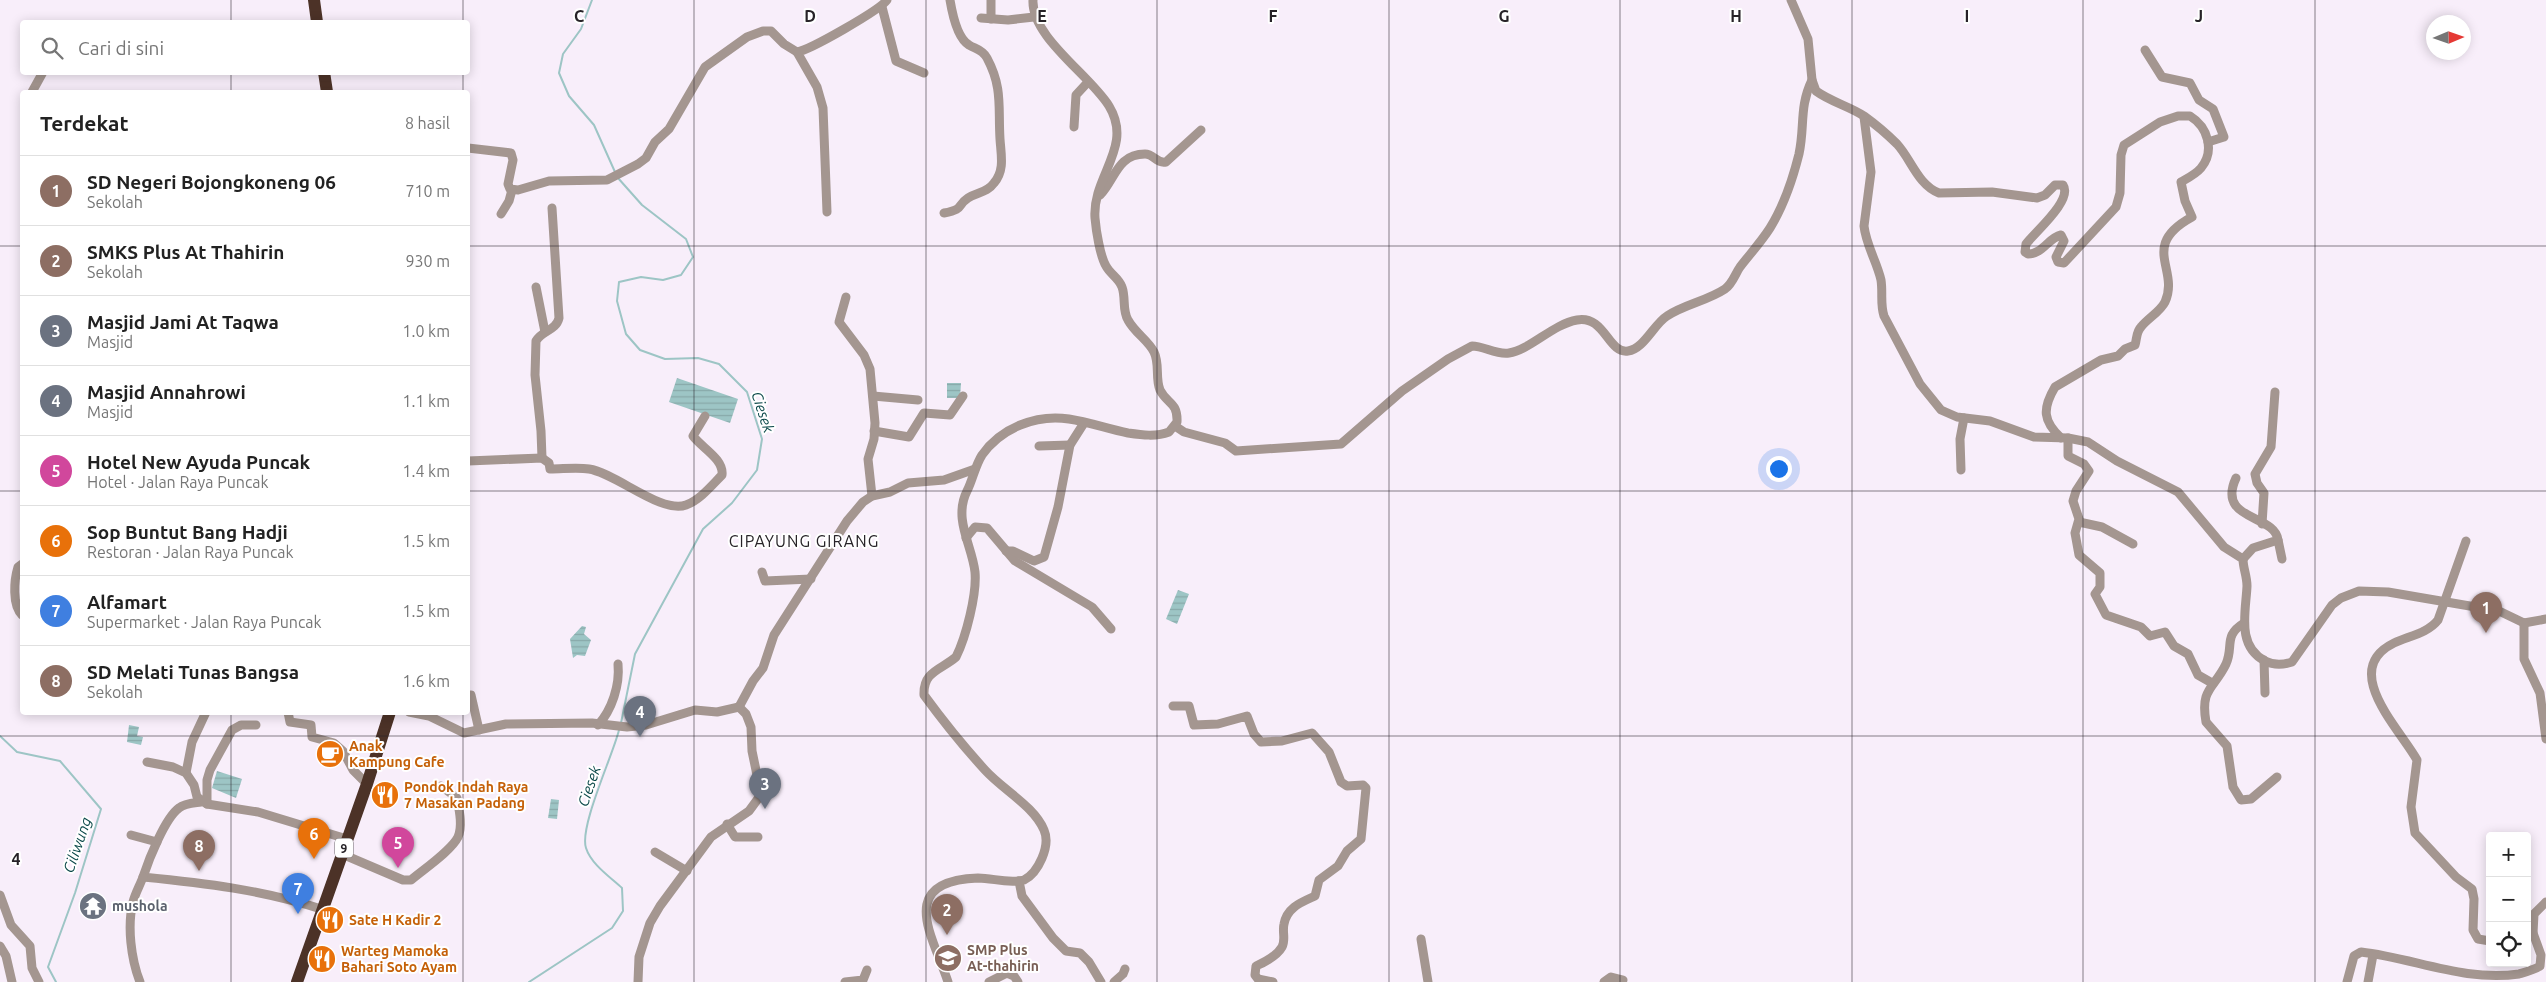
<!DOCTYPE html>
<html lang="id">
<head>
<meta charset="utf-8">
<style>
  body { margin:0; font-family:Ubuntu,sans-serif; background:#f6f6f6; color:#222 }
  .controls { position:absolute; right:15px; bottom:15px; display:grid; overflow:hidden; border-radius:5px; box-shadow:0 2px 12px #0003 }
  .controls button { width:45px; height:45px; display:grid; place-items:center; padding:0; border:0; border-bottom:1px solid #e0e0e0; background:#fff; color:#222; font:25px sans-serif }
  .compass { position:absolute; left:2426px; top:15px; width:45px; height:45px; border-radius:50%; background:#fff; box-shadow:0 2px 12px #0003; rotate:88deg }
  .you { position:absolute; left:1778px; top:468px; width:18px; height:18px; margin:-12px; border:4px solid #fff; border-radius:50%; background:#1a73e8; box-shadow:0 0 0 8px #1a73e833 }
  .badge { display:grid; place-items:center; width:32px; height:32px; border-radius:50%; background:#136365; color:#fff; font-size:16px; font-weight:700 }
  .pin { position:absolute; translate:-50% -41px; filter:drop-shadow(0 1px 2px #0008) }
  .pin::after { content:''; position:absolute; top:26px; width:18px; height:15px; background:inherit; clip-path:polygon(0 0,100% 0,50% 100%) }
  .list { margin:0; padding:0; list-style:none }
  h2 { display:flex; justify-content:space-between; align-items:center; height:65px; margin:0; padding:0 20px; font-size:21px }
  h2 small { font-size:16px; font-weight:400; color:#767676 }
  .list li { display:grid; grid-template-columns:32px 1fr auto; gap:15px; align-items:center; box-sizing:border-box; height:70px; padding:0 20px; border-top:1px solid #e0e0e0 }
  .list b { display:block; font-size:19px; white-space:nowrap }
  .list p { margin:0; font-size:16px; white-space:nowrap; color:#767676 }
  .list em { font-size:16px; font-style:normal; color:#767676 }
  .icon { flex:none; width:28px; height:28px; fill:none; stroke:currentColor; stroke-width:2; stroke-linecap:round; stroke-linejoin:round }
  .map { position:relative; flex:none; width:2546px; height:982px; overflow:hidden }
  .search { position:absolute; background:#fff; box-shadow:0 2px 12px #0003; left:20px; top:20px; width:450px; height:55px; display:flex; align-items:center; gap:12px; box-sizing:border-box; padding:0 18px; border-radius:5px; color:#767676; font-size:19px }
  .panel { position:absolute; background:#fff; box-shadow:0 2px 12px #0003; left:20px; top:90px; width:450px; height:625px; border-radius:5px }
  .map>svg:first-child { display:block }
  .water { fill:url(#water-rules) }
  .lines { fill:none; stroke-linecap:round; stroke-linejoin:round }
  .stream { stroke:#9dc5c5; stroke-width:2 }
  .minor { stroke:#a49690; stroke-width:9 }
  .highway { stroke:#4c3227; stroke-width:12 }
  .grid { fill:none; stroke:#272328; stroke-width:1; stroke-opacity:0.55 }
  .labels { text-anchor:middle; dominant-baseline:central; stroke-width:4; stroke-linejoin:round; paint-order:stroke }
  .shield { fill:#fff; stroke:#686568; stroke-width:1 }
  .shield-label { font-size:12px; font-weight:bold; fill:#272328 }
  .food-label { font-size:14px; font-weight:bold; fill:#c56008; stroke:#fff; text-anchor:start }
  .worship-label { font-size:14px; font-weight:bold; fill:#5b616d; stroke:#fff; text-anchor:start }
  .education-label { font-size:14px; font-weight:bold; fill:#785e54; stroke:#fff; text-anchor:start }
  .water-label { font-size:15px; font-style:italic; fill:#0c494a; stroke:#fff }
  .quarter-label { font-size:16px; letter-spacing:1px; fill:#272328; stroke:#fff }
  .grid-label { font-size:16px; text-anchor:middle; font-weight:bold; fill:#272328; stroke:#fff; stroke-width:4; stroke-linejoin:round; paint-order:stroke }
</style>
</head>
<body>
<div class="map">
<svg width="2546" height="982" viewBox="0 0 2546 982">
  <defs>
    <pattern id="water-rules" width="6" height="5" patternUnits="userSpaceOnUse" patternTransform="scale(1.25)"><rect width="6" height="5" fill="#9dc5c5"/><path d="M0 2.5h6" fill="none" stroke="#87a9a9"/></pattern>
  </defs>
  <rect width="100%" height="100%" fill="#f8eefa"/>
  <!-- water -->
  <g class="water">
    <path d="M 677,378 L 738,399 L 730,423 L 669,402 Z"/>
    <path d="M 947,383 L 961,383 L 960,398 L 947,398 Z"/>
    <path d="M 1178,590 L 1189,594 L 1177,624 L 1166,619 Z"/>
    <path d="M 582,626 L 586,627 L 584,634 L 591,640 L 585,656 L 577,655 L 573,658 L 570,639 Z"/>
    <path d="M 129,725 L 139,727 L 137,736 L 143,737 L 141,745 L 127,742 Z"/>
    <path d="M 217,771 L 242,779 L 236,798 L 212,788 Z"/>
    <path d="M 551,799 L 559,800 L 557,819 L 548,818 Z"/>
  </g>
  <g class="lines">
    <!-- stream -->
    <g class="stream">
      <path d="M 592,0 L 581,29 L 563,54 L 559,73 L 569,96 L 594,125 L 615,172"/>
      <path d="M 618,178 L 642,205 L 686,239 L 693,257 L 681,275 L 663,280 L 641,277 L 619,282 L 617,301 L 626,334 L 640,350 L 665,359 L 698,358 L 719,364 L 747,392 L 762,439 L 757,470 L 732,503 L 703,529 L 635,654 L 621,723"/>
      <path d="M 0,736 L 17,752 L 60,761 L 101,809 L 75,893 L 48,967 L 56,982"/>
      <path d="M 529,982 L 612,928 L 623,911 L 622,888 C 610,877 591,864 586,848 C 579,827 613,755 619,730"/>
    </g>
    <!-- minor -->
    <g class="minor">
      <path d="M 1791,0 L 1808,39 L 1812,80 L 1816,91 C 1831,102 1849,106 1864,116 C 1875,124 1887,134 1897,144 C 1911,159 1918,185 1939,193 L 1992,192 L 2037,198 L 2045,195 L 2055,185 L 2063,185 C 2073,200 2036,231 2026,244 L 2025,252 L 2028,254 C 2043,254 2048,238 2061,235 L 2064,241 L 2056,257 L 2058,262 L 2064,263 L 2116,207 L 2120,193 L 2121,155 L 2124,145 L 2160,122 L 2178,116 L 2190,116 C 2208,127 2215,151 2201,168 C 2196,174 2188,178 2181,182 L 2185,201 L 2192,217 C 2139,246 2180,269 2165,302 C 2160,312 2148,318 2141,327 C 2136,332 2137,339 2135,345 L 2125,349 L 2118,356 L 2101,360 L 2055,387 C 2042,409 2043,421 2061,438"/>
      <path d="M 882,7 L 896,61 L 924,73"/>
      <path d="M 981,18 L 1008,20 L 1034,17"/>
      <path d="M 991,19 L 991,0"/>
      <path d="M 2145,50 L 2162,77 L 2190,83 L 2199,100 L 2213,109 L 2224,137 L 2208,142"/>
      <path d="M 32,92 L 43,72"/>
      <path d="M 1864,117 L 1871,172 L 1864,226 C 1866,245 1877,262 1881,280 C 1883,293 1880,304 1884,316 L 1920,384 L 1941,410 L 1957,417 L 1990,421 L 2034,437 L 2068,438 L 2088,442 L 2117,461 L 2178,492 L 2224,547 L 2243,559 C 2243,568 2247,576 2247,586 C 2246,611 2236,646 2265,661 C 2273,665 2283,665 2292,662 L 2332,605 L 2341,598 L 2359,591 L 2388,592 L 2499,611 L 2524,623 L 2546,619"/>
      <path d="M 1074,127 L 1076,95 L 1088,82"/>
      <path d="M 468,148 L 511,153 L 513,160 L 508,184 L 510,189 L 518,190 L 549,181 L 607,180 L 638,164 L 646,158 L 655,142 L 669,129 L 705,67 L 747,37 L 763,31 L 771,31 L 784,44 L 797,52"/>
      <path d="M 1100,195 C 1115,180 1117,154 1145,154 C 1154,154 1157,164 1166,162 L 1201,130"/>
      <path d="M 827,212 L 823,108 L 817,87 L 797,52 C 810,50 880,10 887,0"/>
      <path d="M 944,213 C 965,209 956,206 968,198 C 977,192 987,193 994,183 C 1005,170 1001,155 1000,139 C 998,107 1003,88 987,58 C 982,49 975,49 969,45 C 957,38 952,12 950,0"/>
      <path d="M 501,214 L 509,201 L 512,190"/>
      <path d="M 536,287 L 545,332"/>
      <path d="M 846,297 L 839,322 L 864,355 L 870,369 L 875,423 L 874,439 L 868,459 L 872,496"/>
      <path d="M 873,396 L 918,400"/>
      <path d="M 1175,426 L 1184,432 L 1225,443 L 1236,451 L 1341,444 L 1402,391 L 1448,359 L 1472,346 C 1484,346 1496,355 1509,353 C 1530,350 1553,324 1577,320 C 1605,315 1608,354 1628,351 C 1644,349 1654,324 1667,316 C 1685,304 1707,301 1725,289 C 1733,283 1735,274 1740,267 C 1750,254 1761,242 1770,228 C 1783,207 1793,178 1799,154 C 1805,126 1799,107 1812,80"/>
      <path d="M 874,431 L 909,437 L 924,413 L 950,415 L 963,396"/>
      <path d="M 2068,438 L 2068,456 L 2084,464 L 2089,471 L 2076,491 L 2073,501 L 2079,519 L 2075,533 L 2079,555 L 2100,573 L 2100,587 L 2095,594 L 2106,615 L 2141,627 L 2150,636 L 2165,632 L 2174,646 L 2188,654 L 2198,675 L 2212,683"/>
      <path d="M 1039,446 L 1070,445"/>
      <path d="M 542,458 L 541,431 L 535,375 L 536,341 C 542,330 556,331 559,318 L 552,208"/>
      <path d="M 468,461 L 542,458 L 549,463 L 550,469 C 563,469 577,467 589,469 C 616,473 661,514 686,505 C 700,500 712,485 722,475 C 724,459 702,448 693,436 L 705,416"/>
      <path d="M 1961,470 L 1960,439 L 1964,418"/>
      <path d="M 2236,478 C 2216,521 2275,514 2278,540 L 2253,548 L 2243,559"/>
      <path d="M 2079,522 L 2102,527 L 2133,544"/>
      <path d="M 2262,524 L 2264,493 L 2257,483 L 2255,474 L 2271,447 L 2275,392"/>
      <path d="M 966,538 L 975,527 L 987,528 L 1015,561 L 1092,607 L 1111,629"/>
      <path d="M 2278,540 L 2282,559"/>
      <path d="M 2466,541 L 2438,620 C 2428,633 2409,636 2394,643 C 2339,670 2400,729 2417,760 L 2411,807 L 2415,833 L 2456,877 L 2472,889 L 2474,899 L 2473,930 L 2478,939 L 2490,941"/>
      <path d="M 1006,551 L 1013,551 L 1034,561 L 1044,557 L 1058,507 L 1070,445 L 1084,423"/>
      <path d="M 22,564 L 18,567 C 14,580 12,605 22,615"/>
      <path d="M 762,572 L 765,581 L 811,579"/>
      <path d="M 2244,623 C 2223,636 2234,646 2226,664 C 2214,689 2200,688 2206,722 L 2227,746 L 2233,787 L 2241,800 L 2251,799 L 2277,777"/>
      <path d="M 2524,623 L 2524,659 L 2540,693 L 2546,739"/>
      <path d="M 2264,660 L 2265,693"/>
      <path d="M 468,695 L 471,695 L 479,730"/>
      <path d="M 1173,706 L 1189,706 L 1194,725 L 1218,724 L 1247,716 L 1254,734 L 1261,742 L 1282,741 L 1312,733 L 1329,752 L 1341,782 L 1347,786 L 1363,785 L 1366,788 L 1361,839 L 1347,851 L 1338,866 L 1319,880 L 1315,896 C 1302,902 1287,907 1284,924 C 1282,932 1286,940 1282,947 C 1277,956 1265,962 1256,966 L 1255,975 L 1258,979 L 1273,982"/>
      <path d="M 739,707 L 753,681 L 763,668 L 774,635 L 847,521 L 863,502 L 872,496 L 890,492 L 908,483 L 944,480 L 975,469"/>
      <path d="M 288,712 L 290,722 L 311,725 L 312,737 L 334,743 L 343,751 L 353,770 L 367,784"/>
      <path d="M 409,712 L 429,716 L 464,733 L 506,724 L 592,723 L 627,727 L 646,725 L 695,710 L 717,712 L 739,707"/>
      <path d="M 598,725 C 612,710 620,685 618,664"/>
      <path d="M 147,762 L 173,767 L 186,773 L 194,785 L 197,797 L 207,804 L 258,812 L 347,839"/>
      <path d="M 186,773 L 192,742 L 206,712"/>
      <path d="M 201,802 C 194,803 185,803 179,808 C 165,818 149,859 143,877 C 204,883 263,890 321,909"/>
      <path d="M 207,804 L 207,780 L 210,770 L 232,730 L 241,725 L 256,725"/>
      <path d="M 727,824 L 735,837 L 758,837"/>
      <path d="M 131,835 L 157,842"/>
      <path d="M 655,852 L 687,871"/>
      <path d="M 342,854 L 403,880 L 411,880 C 424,869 451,851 458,837 C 463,826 459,809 457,798 L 441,786"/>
      <path d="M 1019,881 L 1022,896 L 1053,938 L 1066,951 L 1080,953 L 1089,962 L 1101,982"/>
      <path d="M 0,895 L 11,925 L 30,946 L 32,968 L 39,982"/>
      <path d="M 2533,933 L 2534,914 L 2546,902"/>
      <path d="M 1421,939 L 1428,982"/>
      <path d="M 0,946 L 6,956 L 12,982"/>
      <path d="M 140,982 C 131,959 127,926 133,902 C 135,894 140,885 143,877"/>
      <path d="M 638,982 L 639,957 L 650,923 L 660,906 L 711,837 L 749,811 L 760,796 L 762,787 L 757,775 L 752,751 L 751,727 L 746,714 L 739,707"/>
      <path d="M 845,982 L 863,980 L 867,970"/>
      <path d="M 948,982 C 933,936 895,881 978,878 C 993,878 1008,884 1024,880 C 1038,873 1051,846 1044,830 C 1034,806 1003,790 985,770 C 964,747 943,721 924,695 C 923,671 941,670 956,657 C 966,637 977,594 975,572 C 972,545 953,519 967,491 C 973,479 975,466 982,455 C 1001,428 1036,414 1069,419 C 1089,422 1108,429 1128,433 C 1142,435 1156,437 1169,432 L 1177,422 C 1178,402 1167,404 1160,390 C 1155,378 1160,364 1154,352 C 1148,340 1135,333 1128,320 C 1122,310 1126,298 1122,287 C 1119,278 1110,274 1106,266 C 1100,256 1096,230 1095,218 C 1092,176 1134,147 1109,106 C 1090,75 1031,37 1033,0"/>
      <path d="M 989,982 L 1007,973 L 1014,976 L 1018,982"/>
      <path d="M 1114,982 L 1123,974 L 1125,969"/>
      <path d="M 1604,982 L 1611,977 L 1623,980"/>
      <path d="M 2347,982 L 2354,956 L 2361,952 C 2414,958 2464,982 2519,974 C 2526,972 2534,970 2540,966 L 2541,955 L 2533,933 L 2527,934"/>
      <path d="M 2368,982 L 2373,955"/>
    </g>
    <!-- highway -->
    <g class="highway">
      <path d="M 314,0 L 317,22"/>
      <path d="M 324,72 L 327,92"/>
      <path d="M 297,982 L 367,784 L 390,712"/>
    </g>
  </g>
  <!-- grid -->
  <path class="grid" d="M 231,0 L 231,22M 463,0 L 463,22M 694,0 L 694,982M 926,0 L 926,982M 1157,0 L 1157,982M 1389,0 L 1389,982M 1620,0 L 1620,982M 1852,0 L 1852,982M 2083,0 L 2083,982M 2315,0 L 2315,982M 231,72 L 231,92M 463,72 L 463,92M 0,246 L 22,246M 468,246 L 2546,246M 0,491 L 22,491M 468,491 L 2546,491M 231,712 L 231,982M 463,712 L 463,982M 0,736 L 2546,736"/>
  <!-- icons -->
  <defs>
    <symbol id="cafe-disc" viewBox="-11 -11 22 22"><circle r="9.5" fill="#e8710a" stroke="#fff"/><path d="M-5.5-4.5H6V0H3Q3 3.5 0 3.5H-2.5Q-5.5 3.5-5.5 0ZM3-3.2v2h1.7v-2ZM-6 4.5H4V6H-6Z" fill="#fff"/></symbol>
    <symbol id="restaurant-disc" viewBox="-11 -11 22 22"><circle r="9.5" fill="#e8710a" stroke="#fff"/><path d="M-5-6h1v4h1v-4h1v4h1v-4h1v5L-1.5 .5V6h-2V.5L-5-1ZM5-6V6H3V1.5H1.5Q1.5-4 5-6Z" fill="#fff"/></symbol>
    <symbol id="temple-disc" viewBox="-11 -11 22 22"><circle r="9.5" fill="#6b7280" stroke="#fff"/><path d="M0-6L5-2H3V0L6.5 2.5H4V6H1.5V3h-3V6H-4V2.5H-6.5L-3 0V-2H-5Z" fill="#fff"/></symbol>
    <symbol id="school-disc" viewBox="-11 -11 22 22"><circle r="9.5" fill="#8d6e63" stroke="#fff"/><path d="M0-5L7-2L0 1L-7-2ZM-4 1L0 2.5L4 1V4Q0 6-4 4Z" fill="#fff"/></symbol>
  </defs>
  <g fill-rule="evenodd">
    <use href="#cafe-disc" x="314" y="738" width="32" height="32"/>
    <use href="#restaurant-disc" x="369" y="779" width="32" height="32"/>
    <use href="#temple-disc" x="77" y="890" width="32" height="32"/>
    <use href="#restaurant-disc" x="314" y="904" width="32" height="32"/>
    <use href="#school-disc" x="932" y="942" width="32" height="32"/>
    <use href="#restaurant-disc" x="306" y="943" width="32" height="32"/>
  </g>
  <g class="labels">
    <!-- shield labels -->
    <rect class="shield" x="335" y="838.5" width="18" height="19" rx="4"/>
    <g class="shield-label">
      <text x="344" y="848">9</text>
    </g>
    <!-- food labels -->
    <g class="food-label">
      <text x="349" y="746">Anak<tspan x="349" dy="16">Kampung Cafe</tspan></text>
      <text x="404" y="787">Pondok Indah Raya<tspan x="404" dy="16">7 Masakan Padang</tspan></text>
      <text x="349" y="920">Sate H Kadir 2</text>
      <text x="341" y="951">Warteg Mamoka<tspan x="341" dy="16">Bahari Soto Ayam</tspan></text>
    </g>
    <!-- worship labels -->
    <g class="worship-label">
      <text x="112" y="906">mushola</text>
    </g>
    <!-- education labels -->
    <g class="education-label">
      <text x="967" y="950">SMP Plus<tspan x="967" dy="16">At-thahirin</tspan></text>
    </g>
    <!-- water labels -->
    <g class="water-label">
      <text transform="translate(763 412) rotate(72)">Ciesek</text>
      <text transform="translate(589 786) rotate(-71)">Ciesek</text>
      <text transform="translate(77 845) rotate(-71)">Ciliwung</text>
    </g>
    <!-- quarter labels -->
    <g class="quarter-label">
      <text x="804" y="541">CIPAYUNG GIRANG</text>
    </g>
  </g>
  <g class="grid-label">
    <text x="579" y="22">C</text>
    <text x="810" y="22">D</text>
    <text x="1042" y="22">E</text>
    <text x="1273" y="22">F</text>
    <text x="1504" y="22">G</text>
    <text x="1736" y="22">H</text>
    <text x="1967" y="22">I</text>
    <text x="2199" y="22">J</text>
    <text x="16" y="865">4</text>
  </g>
</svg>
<div class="controls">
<button>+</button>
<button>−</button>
<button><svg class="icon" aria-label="locate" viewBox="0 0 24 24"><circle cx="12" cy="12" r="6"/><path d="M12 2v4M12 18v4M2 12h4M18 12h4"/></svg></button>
</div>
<svg class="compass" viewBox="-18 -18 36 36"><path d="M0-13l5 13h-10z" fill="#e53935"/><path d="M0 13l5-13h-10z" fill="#767676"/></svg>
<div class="you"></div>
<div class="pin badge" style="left:2486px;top:633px;background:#8d6e63">1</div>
<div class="pin badge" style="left:947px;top:935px;background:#8d6e63">2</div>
<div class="pin badge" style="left:765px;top:809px;background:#6b7280">3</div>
<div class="pin badge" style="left:640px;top:737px;background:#6b7280">4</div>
<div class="pin badge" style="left:398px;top:868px;background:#d1479c">5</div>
<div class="pin badge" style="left:314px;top:859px;background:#e8710a">6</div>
<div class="pin badge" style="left:298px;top:914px;background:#3f7fe0">7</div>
<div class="pin badge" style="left:199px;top:871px;background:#8d6e63">8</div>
<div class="search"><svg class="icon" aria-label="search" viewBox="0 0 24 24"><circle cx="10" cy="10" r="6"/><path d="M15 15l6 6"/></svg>Cari di sini</div>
<section class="panel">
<h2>Terdekat<small>8 hasil</small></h2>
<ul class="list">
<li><span class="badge" style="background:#8d6e63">1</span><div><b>SD Negeri Bojongkoneng 06</b><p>Sekolah</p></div><em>710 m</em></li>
<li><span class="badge" style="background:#8d6e63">2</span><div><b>SMKS Plus At Thahirin</b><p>Sekolah</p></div><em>930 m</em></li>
<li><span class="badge" style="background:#6b7280">3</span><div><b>Masjid Jami At Taqwa</b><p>Masjid</p></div><em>1.0 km</em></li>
<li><span class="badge" style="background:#6b7280">4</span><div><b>Masjid Annahrowi</b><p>Masjid</p></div><em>1.1 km</em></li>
<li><span class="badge" style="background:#d1479c">5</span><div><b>Hotel New Ayuda Puncak</b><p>Hotel · Jalan Raya Puncak</p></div><em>1.4 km</em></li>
<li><span class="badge" style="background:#e8710a">6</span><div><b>Sop Buntut Bang Hadji</b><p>Restoran · Jalan Raya Puncak</p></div><em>1.5 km</em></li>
<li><span class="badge" style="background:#3f7fe0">7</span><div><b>Alfamart</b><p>Supermarket · Jalan Raya Puncak</p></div><em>1.5 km</em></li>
<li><span class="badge" style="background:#8d6e63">8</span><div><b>SD Melati Tunas Bangsa</b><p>Sekolah</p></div><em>1.6 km</em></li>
</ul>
</section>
</div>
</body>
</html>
